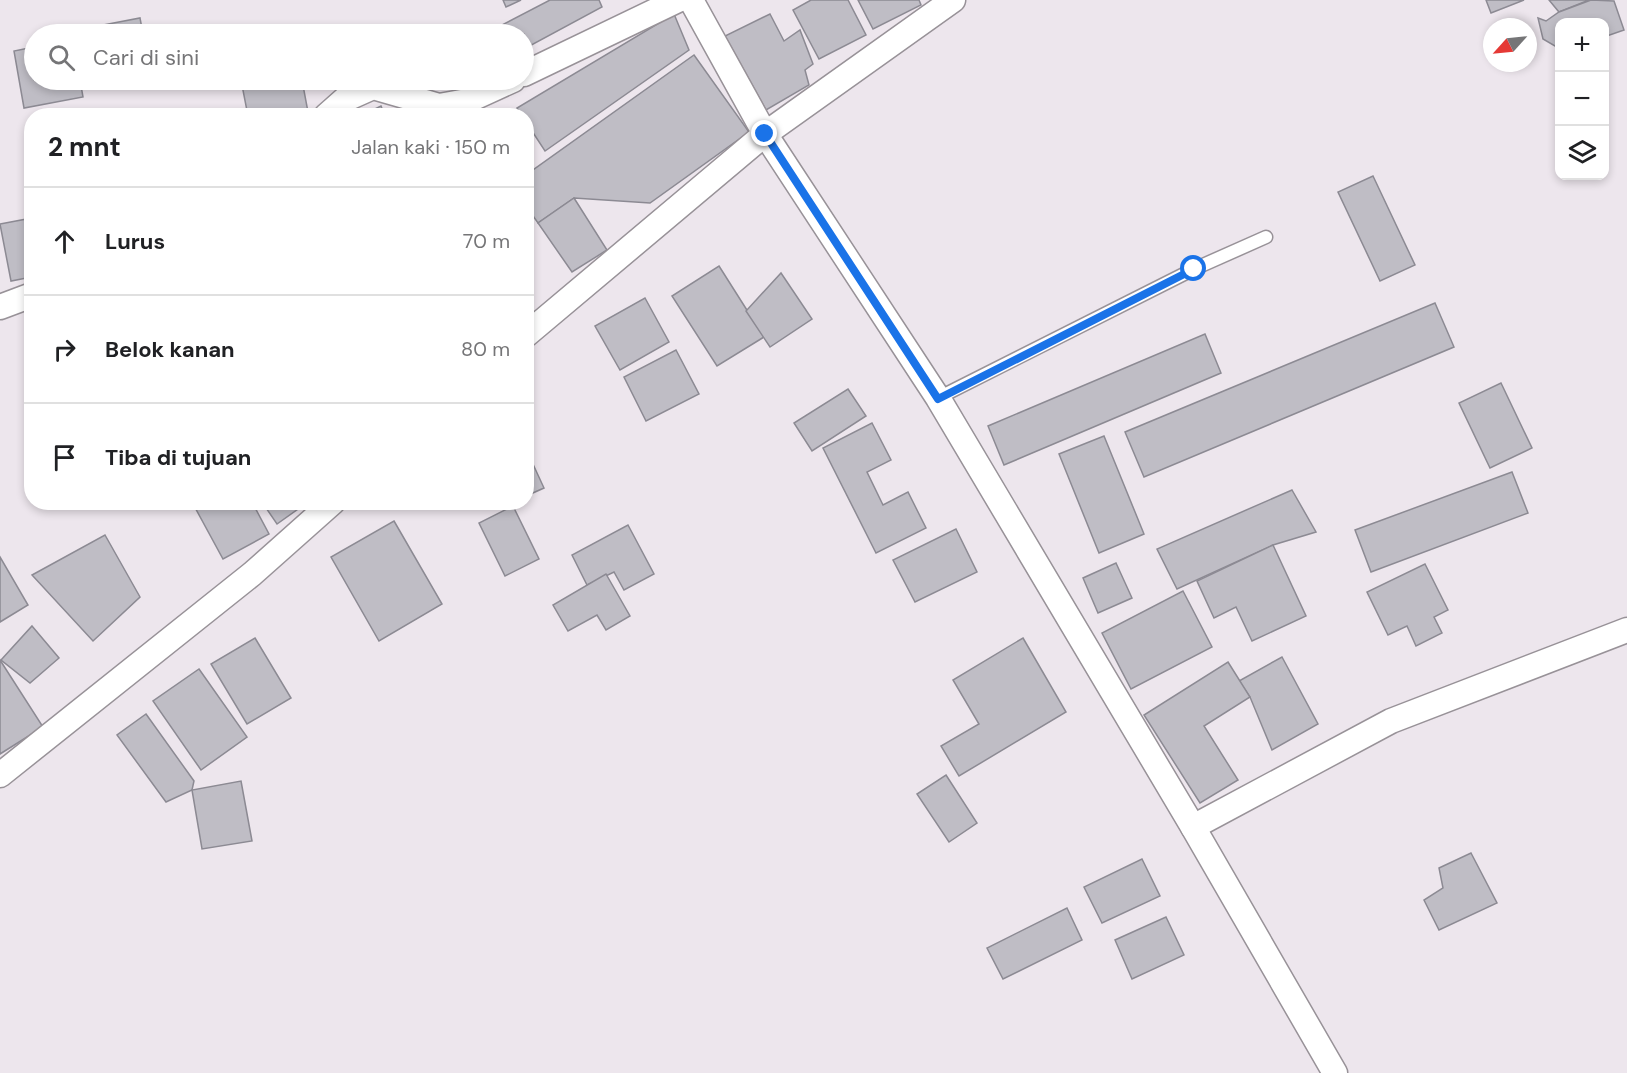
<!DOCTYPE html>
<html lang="id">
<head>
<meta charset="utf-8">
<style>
  body { margin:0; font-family:"DM Sans",sans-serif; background:#f6f6f6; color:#202124 }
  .controls { position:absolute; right:18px; top:18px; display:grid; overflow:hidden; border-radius:12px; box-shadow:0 3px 9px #0003 }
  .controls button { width:54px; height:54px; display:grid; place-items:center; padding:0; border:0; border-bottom:2px solid #e0e0e0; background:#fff; color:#202124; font:30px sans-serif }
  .compass { position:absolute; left:1483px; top:18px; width:54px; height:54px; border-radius:50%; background:#fff; box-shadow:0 3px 9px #0003; rotate:243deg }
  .stop { position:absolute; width:18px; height:18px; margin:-14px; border:4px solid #1a73e8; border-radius:50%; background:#fff }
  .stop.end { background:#1a73e8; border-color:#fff; box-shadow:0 2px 6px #0008 }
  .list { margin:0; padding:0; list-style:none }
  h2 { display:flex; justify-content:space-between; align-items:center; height:78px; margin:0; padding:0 24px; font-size:26px }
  h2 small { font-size:20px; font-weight:400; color:#757577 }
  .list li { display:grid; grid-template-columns:39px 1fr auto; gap:18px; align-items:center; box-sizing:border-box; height:108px; padding:0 24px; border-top:2px solid #e0e0e0 }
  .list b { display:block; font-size:22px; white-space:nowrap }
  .list em { font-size:20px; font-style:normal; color:#757577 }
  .icon { flex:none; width:33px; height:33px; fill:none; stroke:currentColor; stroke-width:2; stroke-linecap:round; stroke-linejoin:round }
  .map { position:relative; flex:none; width:1627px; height:1073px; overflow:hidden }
  .search { position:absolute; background:#fff; box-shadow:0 3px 9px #0003; left:24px; top:24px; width:510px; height:66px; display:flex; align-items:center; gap:15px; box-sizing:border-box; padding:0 21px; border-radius:33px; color:#757577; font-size:22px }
  .panel { position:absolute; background:#fff; box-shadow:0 3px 9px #0003; left:24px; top:108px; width:510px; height:402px; border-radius:24px }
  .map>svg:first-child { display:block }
  .building { fill:#bfbdc5; stroke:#8c8a93; stroke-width:1.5 }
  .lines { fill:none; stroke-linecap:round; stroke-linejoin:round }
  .lane-casing { stroke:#989298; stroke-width:15 }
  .street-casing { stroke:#989298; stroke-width:27 }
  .lane { stroke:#fff; stroke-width:12 }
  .street { stroke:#fff; stroke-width:24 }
  .route { stroke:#1a73e8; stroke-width:8 }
</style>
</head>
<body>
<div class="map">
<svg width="1627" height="1073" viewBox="0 0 1627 1073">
  <rect width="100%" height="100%" fill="#ede6ed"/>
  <!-- building -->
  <g class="building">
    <path d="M 503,0 L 521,0 L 506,7 Z"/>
    <path d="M 550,0 L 599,0 L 602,7 L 524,49 L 524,34 L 485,34 Z"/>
    <path d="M 811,0 L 848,0 L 866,35 L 819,59 L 793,10 Z"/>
    <path d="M 858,0 L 919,0 L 921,5 L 873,29 Z"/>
    <path d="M 1486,0 L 1524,0 L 1491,13 Z"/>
    <path d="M 1549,0 L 1589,0 L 1559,12 Z"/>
    <path d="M 1591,0 L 1614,1 L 1624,30 L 1604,37 L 1604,22 L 1560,22 L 1560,49 L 1543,39 L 1538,18 L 1546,21 L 1559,12 Z"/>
    <path d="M 674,14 L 689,50 L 545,151 L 526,122 L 526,116 L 522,116 L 517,108 Z"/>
    <path d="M 770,14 L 784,41 L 800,30 L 813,64 L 805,70 L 809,85 L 766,110 L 725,36 Z"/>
    <path d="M 140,18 L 143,34 L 83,34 L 82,29 Z"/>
    <path d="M 34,47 L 34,80 L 80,80 L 83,97 L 24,108 L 14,51 Z"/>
    <path d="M 694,55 L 749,132 L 650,203 L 574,198 L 538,223 L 526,206 L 526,175 Z"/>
    <path d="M 91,80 L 126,80 L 92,86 Z"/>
    <path d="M 241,80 L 302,80 L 308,112 L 288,116 L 248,116 Z"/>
    <path d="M 381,106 L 385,116 L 360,116 Z"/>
    <path d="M 1373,176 L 1415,265 L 1380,281 L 1338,192 Z"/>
    <path d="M 574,198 L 607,250 L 572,272 L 538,223 Z"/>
    <path d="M 32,218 L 32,277 L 11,281 L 0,224 Z"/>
    <path d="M 719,266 L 764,337 L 717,366 L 672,296 Z"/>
    <path d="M 781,273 L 812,319 L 770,347 L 746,311 Z"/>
    <path d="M 645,298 L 669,342 L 620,370 L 595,326 Z"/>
    <path d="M 1435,303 L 1454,347 L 1144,477 L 1125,432 Z"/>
    <path d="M 1205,334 L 1221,373 L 1004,465 L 988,426 Z"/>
    <path d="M 676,350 L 699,394 L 646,421 L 624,377 Z"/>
    <path d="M 1501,383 L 1532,448 L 1490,468 L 1459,403 Z"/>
    <path d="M 848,389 L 866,416 L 812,451 L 794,423 Z"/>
    <path d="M 872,423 L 891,460 L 867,472 L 883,505 L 908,492 L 926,528 L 876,553 L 823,448 Z"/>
    <path d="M 1104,436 L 1144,534 L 1099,553 L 1059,454 Z"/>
    <path d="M 526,449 L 544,488 L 526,496 Z"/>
    <path d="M 1512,472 L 1528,513 L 1371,572 L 1355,530 Z"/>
    <path d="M 1292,490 L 1316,532 L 1273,545 L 1177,589 L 1157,549 Z"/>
    <path d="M 192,502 L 252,502 L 269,534 L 223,559 Z"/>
    <path d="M 262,502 L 308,502 L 277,524 Z"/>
    <path d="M 513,506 L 539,559 L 505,576 L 479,523 Z"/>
    <path d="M 394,521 L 442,604 L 379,641 L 331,557 Z"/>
    <path d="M 628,525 L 654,574 L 624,590 L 614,572 L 587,585 L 572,555 Z"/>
    <path d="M 956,529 L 977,572 L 915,602 L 893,560 Z"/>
    <path d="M 105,535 L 140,597 L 93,641 L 32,575 Z"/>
    <path d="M 1273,545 L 1306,616 L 1252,641 L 1236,607 L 1214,618 L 1197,581 Z"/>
    <path d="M 0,557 L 28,605 L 0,622 Z"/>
    <path d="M 1116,563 L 1132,598 L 1098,613 L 1083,578 Z"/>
    <path d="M 1425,564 L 1448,610 L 1434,617 L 1442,633 L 1416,646 L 1407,626 L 1388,635 L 1367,592 Z"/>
    <path d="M 606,574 L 630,616 L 606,630 L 597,615 L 568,631 L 553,605 Z"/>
    <path d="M 1183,591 L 1212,647 L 1131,689 L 1102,633 Z"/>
    <path d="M 32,626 L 59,658 L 30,683 L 1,660 Z"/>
    <path d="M 255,638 L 291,698 L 247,724 L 211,664 Z"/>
    <path d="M 1023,638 L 1066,712 L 959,776 L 941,746 L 979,724 L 953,680 Z"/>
    <path d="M 1282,657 L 1318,724 L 1272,750 L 1250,697 L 1239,681 Z"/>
    <path d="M 0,660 L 43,727 L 0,754 Z"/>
    <path d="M 1228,662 L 1250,697 L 1204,726 L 1238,780 L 1200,803 L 1144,715 Z"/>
    <path d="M 199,669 L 247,737 L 201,770 L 153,701 Z"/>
    <path d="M 146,714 L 194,781 L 192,790 L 166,802 L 117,735 Z"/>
    <path d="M 946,775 L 977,823 L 949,842 L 917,794 Z"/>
    <path d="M 241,781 L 252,841 L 202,849 L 192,790 Z"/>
    <path d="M 1471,853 L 1497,903 L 1439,930 L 1424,900 L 1443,888 L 1439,868 Z"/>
    <path d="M 1142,859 L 1160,896 L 1102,923 L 1084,887 Z"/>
    <path d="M 1067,908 L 1082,940 L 1003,979 L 987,948 Z"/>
    <path d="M 1166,917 L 1184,955 L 1132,979 L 1115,940 Z"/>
  </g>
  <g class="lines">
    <defs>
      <path id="lane" d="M 938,398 L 1194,269 L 1266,237"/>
      <g id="street">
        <path d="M 691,0 L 765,134 L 938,398 L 1193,827 L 1335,1073"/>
        <path d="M 524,74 L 678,0"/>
        <path d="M 326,116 L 344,100 L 373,87 L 439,106 L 467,101 L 513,80"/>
        <path d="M 0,307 L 32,295"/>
        <path d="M 526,335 L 765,134 L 953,0"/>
        <path d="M 0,775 L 252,574 L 333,502"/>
        <path d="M 1193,827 L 1391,721 L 1627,630"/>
      </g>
    </defs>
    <!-- lane casing -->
    <use href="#lane" class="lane-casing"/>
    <!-- street casing -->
    <use href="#street" class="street-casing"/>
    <!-- lane -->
    <use href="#lane" class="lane"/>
    <!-- street -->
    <use href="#street" class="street"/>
  </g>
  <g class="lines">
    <!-- route -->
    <path class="route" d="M 765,134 L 938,399 L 1194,269"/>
  </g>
</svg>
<div class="controls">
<button>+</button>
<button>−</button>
<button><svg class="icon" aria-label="layers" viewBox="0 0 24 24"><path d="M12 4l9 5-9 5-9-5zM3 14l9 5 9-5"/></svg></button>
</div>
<svg class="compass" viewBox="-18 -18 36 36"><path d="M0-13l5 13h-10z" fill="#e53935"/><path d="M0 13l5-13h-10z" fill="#757577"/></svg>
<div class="stop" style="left:1194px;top:269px"></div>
<div class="stop end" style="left:765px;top:134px"></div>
<div class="search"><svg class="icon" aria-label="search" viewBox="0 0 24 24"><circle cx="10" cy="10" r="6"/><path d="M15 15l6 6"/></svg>Cari di sini</div>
<section class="panel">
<h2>2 mnt<small>Jalan kaki · 150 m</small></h2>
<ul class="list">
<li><svg class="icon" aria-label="ahead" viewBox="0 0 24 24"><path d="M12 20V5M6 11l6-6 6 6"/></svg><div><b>Lurus</b></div><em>70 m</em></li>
<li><svg class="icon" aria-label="right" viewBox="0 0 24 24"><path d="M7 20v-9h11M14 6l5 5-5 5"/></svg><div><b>Belok kanan</b></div><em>80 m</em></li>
<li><svg class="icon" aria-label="arrive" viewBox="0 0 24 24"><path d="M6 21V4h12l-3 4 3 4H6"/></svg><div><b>Tiba di tujuan</b></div></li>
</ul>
</section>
</div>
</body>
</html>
